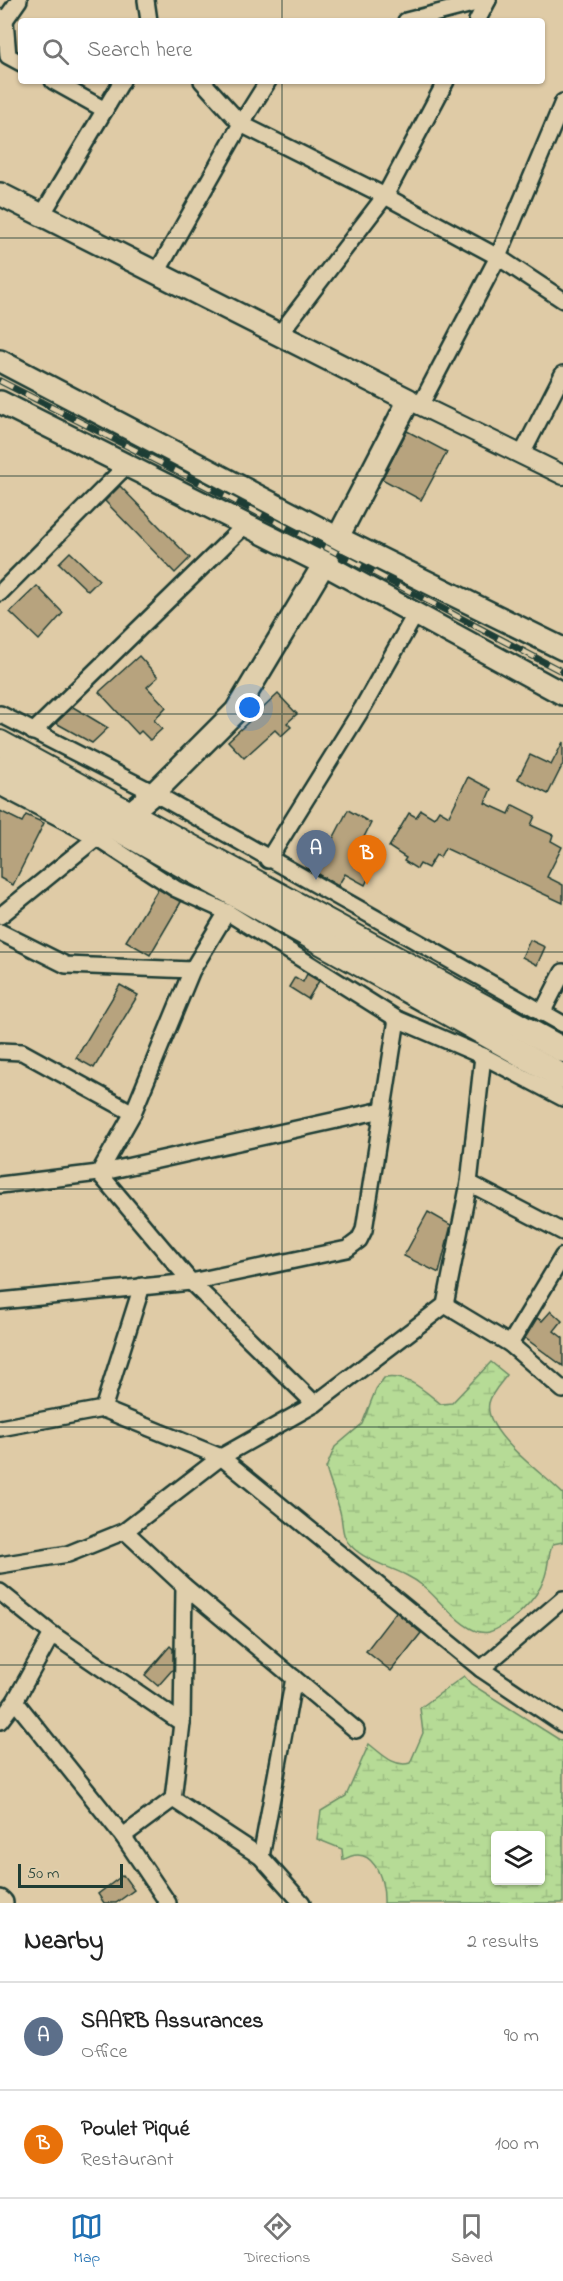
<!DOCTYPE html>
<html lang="en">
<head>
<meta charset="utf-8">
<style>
  body { margin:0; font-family:"Indie Flower",sans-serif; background:#f6f6f6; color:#222 }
  .controls { position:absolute; right:18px; bottom:18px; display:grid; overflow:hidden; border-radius:6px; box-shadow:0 2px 4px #0004 }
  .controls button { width:54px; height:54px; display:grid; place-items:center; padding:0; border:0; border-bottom:2px solid #e0e0e0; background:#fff; color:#222; font:30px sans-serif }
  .scale { position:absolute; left:18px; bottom:15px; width:105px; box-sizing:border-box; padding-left:6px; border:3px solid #1f3d34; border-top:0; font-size:16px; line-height:21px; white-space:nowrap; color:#1f3d34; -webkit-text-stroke:4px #e0cfac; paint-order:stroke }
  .you { position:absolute; left:250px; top:708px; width:21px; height:21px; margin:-15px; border:4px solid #fff; border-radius:50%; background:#1a73e8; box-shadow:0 0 0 9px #1a73e833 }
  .badge { display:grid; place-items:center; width:39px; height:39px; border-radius:50%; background:#1f6fb2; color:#fff; font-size:20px; font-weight:700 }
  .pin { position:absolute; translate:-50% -50px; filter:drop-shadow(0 2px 3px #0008) }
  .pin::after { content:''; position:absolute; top:32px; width:21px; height:18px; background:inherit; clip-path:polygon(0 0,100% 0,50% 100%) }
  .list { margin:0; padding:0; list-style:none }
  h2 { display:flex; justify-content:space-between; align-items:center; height:78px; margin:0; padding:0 24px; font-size:26px }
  h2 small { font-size:20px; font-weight:400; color:#767676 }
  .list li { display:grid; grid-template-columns:39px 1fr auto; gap:18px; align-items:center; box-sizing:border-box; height:108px; padding:0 24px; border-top:2px solid #e0e0e0 }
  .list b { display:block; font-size:22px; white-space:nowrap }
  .list p { margin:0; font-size:20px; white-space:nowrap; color:#767676 }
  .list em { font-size:20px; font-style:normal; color:#767676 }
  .icon { flex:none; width:33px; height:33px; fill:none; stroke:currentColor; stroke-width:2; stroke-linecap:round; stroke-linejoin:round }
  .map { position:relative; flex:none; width:563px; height:1903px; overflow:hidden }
  .search { position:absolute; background:#fff; box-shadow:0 2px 4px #0004; left:18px; right:18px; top:18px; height:66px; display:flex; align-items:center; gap:15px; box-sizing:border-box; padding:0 21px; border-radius:6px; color:#767676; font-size:22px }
  .sheet { height:294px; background:#fff }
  nav { display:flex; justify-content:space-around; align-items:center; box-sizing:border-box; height:84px; border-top:2px solid #e0e0e0; background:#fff; font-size:16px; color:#767676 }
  nav a { display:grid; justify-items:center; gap:3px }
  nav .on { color:#1f6fb2 }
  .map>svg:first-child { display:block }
  .wetland { fill:url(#wetland-marsh); stroke:#6a8c65; stroke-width:1.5; fill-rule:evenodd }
  .building { fill:#b7a37e; stroke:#1f3d34; stroke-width:1.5 }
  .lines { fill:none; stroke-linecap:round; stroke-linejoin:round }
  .minor-casing { stroke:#1f3d34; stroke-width:20 }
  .tertiary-casing { stroke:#1f3d34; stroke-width:22 }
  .secondary-casing { stroke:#1f3d34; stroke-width:26 }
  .trunk-casing { stroke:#1f3d34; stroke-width:28 }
  .minor { stroke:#e0cfac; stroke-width:15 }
  .tertiary { stroke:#e0cfac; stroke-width:18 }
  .secondary { stroke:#e0cfac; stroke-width:21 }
  .trunk { stroke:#e0cfac; stroke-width:24 }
  .rail-casing { stroke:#1f3d34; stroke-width:7 }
  .rail { stroke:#e0cfac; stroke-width:4.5; stroke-dasharray:14; stroke-linecap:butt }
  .grid { fill:none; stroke:#1f3d34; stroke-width:1.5; stroke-opacity:0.55 }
</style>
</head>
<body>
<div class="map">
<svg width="563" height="1903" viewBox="0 0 563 1903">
  <defs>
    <pattern id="wetland-marsh" width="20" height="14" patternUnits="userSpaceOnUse" patternTransform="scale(1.5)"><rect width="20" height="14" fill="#b6db96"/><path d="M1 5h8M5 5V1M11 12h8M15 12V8" fill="none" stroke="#9cbd82"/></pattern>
  </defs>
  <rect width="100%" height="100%" fill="#dfcba6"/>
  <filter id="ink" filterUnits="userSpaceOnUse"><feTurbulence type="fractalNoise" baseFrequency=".0167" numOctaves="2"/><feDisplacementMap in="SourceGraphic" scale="12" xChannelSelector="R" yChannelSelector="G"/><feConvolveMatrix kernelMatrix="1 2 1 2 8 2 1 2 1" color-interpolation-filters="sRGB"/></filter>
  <g filter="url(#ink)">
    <!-- wetland -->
    <g class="wetland">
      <path d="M 491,1362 L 507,1375 C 501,1383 491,1393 489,1403 C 483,1433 544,1474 563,1494 L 563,1542 L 553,1544 C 547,1556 549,1567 544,1579 C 537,1600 509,1626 489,1632 C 467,1638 439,1598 423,1586 C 402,1568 371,1566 351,1546 C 342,1537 343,1528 341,1516 C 338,1500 330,1484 326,1468 L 335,1447 L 362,1424 L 376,1389 L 384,1378 C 408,1374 423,1390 441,1404 L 452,1403 Z"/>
      <path d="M 464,1676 L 471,1684 L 563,1742 L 563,1903 L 384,1903 C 385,1878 372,1842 343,1860 L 342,1849 L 317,1839 L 321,1811 L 346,1796 L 369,1744 C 381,1753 394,1768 410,1763 L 423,1733 L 420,1708 ZM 496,1836 L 540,1836 L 540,1880 L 496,1880 Z"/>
    </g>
    <!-- building -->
    <g class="building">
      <path d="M 407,431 L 447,452 L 421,500 L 382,479 Z"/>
      <path d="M 120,486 L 190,558 L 175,573 L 105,501 Z"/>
      <path d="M 70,552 L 99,580 L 88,591 L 59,563 Z"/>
      <path d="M 37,586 L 63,613 L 39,640 L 10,612 Z"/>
      <path d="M 139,656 L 158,677 L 147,687 L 166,707 L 154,720 L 162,729 L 150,740 L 141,731 L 138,734 L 99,692 Z"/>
      <path d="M 278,694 L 297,714 L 287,723 L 291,727 L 281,736 L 275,730 L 244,758 L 228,741 Z"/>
      <path d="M 73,707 L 108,728 L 92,743 L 56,723 Z"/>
      <path d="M 563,742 L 563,764 L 548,794 L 518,779 L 530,755 L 551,765 Z"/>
      <path d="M 468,777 L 491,789 L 485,803 L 509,814 L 513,805 L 535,816 L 531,825 L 553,835 L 551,841 L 562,847 L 547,877 L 563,885 L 563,903 L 445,848 L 440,857 L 436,855 L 428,868 L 420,864 L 417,869 L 404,861 L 406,858 L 389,847 L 409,813 L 416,817 L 421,810 L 434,818 L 439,810 L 449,816 Z"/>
      <path d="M 348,810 L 371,823 L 359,847 L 379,857 L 365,885 L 345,874 L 338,886 L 309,869 L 319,853 L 324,856 Z"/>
      <path d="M 0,811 L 22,822 L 26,815 L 44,823 L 13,885 L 0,878 Z"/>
      <path d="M 158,889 L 181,902 L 150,955 L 126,941 Z"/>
      <path d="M 530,940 L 545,947 L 537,965 L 522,957 Z"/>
      <path d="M 307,974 L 319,981 L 308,999 L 289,987 L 295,977 L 303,982 Z"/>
      <path d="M 120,985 L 138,995 L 94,1068 L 76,1058 Z"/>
      <path d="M 428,1212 L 451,1225 L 439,1273 L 404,1256 Z"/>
      <path d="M 551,1311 L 562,1321 L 554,1331 L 563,1338 L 563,1366 L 525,1338 L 537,1318 L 542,1321 Z"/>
      <path d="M 396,1612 L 421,1633 L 391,1671 L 366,1651 Z"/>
      <path d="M 170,1646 L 173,1649 L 173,1669 L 158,1686 L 145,1675 Z"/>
      <path d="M 123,1875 L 134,1890 L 116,1903 L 104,1903 L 98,1894 Z"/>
    </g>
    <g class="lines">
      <defs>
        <g id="minor">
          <path d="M 146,0 L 149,21"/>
          <path d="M 0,17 L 5,20 L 8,56 L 21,63"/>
          <path d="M 5,20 L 19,0"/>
          <path d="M 406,21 L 488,0"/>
          <path d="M 477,21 L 488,0"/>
          <path d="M 53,81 L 105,110"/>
          <path d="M 202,81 L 241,124 L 385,196 L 498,257 L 563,300"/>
          <path d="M 42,215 L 122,81"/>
          <path d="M 156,274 L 241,124 L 268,81"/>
          <path d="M 278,336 L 385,196 L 446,81"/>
          <path d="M 421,404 L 498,257 L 563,102"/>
          <path d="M 522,454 L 563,374"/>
          <path d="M 0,593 L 125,467"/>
          <path d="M 0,714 L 154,793 L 563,1024"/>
          <path d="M 33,732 L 246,524"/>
          <path d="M 0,787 L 96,837 L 176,889 L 227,912 L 397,1019 L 483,1056 L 563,1098"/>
          <path d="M 268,860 L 363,707 L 416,613"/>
          <path d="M 0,916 L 102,833"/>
          <path d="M 0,932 L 66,965 L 192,970"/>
          <path d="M 542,1013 L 563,972"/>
          <path d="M 0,1051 L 22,1052 L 133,1113"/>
          <path d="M 99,1173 L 191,1282 L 315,1404"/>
          <path d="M 99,1173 L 133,1113 L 192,970 L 227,912"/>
          <path d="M 469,1183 L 563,1232"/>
          <path d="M 0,1185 L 99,1173 L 382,1110"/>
          <path d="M 0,1301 L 191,1282 L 347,1249 L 359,1240 L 364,1230 L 397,1019"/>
          <path d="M 445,1305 L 510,1344 L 563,1390"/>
          <path d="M 510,1344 L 563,1256"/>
          <path d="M 103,1409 L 142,1286"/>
          <path d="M 0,1428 L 103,1409 L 221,1457 L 481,1669 L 563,1724"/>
          <path d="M 125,1531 L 184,1586 L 356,1730"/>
          <path d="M 0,1565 L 68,1554 L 125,1531 L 221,1457 L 315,1404 L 445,1305 L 469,1183 L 483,1056"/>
          <path d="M 0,1592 L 52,1634 L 182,1723"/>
          <path d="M 481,1669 L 563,1599"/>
          <path d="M 15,1701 L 123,1836 L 168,1903"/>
          <path d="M 0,1721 L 15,1701 L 52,1634"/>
          <path d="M 173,1799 L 261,1857 L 302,1903"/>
          <path d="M 123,1836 L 173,1799 L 182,1723 L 184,1586"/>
          <path d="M 261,1857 L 294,1678"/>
        </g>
        <path id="tertiary" d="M 409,400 L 563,475"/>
        <g id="secondary">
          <path d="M 0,194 L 409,400 L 324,564 L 236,711 L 154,793 L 118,823"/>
          <path d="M 0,361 L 338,538 L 563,649"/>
          <path d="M 0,402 L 324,564 L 563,694"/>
          <path d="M 0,1901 L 2,1903"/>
        </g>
        <g id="trunk">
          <path d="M 0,743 L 563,1050"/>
          <path d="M 0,768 L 113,826 L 563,1077"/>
        </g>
      </defs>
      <!-- minor casing -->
      <use href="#minor" class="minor-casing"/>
      <!-- tertiary casing -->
      <use href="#tertiary" class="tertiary-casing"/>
      <!-- secondary casing -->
      <use href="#secondary" class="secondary-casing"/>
      <!-- trunk casing -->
      <use href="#trunk" class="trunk-casing"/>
      <!-- minor -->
      <use href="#minor" class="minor"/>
      <!-- tertiary -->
      <use href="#tertiary" class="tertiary"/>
      <!-- secondary -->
      <use href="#secondary" class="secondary"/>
      <!-- trunk -->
      <use href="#trunk" class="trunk"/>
      <defs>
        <path id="rail" d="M 0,381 L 331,550 L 563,672"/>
      </defs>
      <!-- rail casing -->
      <use href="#rail" class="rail-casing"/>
      <!-- rail -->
      <use href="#rail" class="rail"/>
    </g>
  </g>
  <!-- grid -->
  <path class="grid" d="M 282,0 L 282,21M 282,81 L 282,1903M 0,238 L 563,238M 0,476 L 563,476M 0,714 L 563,714M 0,952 L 563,952M 0,1189 L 563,1189M 0,1427 L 563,1427M 0,1665 L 563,1665"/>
</svg>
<div class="controls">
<button><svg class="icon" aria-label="layers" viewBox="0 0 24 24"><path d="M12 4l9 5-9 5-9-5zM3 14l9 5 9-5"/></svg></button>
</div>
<div class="scale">50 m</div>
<div class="you"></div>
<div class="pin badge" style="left:316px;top:880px;background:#5c6f8a">A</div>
<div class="pin badge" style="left:367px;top:885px;background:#e8710a">B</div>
<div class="search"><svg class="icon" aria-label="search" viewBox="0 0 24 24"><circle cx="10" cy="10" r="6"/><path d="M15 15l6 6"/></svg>Search here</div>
</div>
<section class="sheet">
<h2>Nearby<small>2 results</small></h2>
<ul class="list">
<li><span class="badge" style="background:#5c6f8a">A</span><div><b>SAARB Assurances</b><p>Office</p></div><em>90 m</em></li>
<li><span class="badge" style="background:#e8710a">B</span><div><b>Poulet Piqué</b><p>Restaurant</p></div><em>100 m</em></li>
</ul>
</section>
<nav>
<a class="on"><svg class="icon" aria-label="map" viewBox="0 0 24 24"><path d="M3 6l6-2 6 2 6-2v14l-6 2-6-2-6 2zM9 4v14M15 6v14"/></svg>Map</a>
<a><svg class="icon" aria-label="directions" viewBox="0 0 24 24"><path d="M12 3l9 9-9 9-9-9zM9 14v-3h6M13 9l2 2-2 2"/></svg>Directions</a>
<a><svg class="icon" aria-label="saved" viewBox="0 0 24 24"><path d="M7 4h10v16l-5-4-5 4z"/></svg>Saved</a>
</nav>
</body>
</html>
